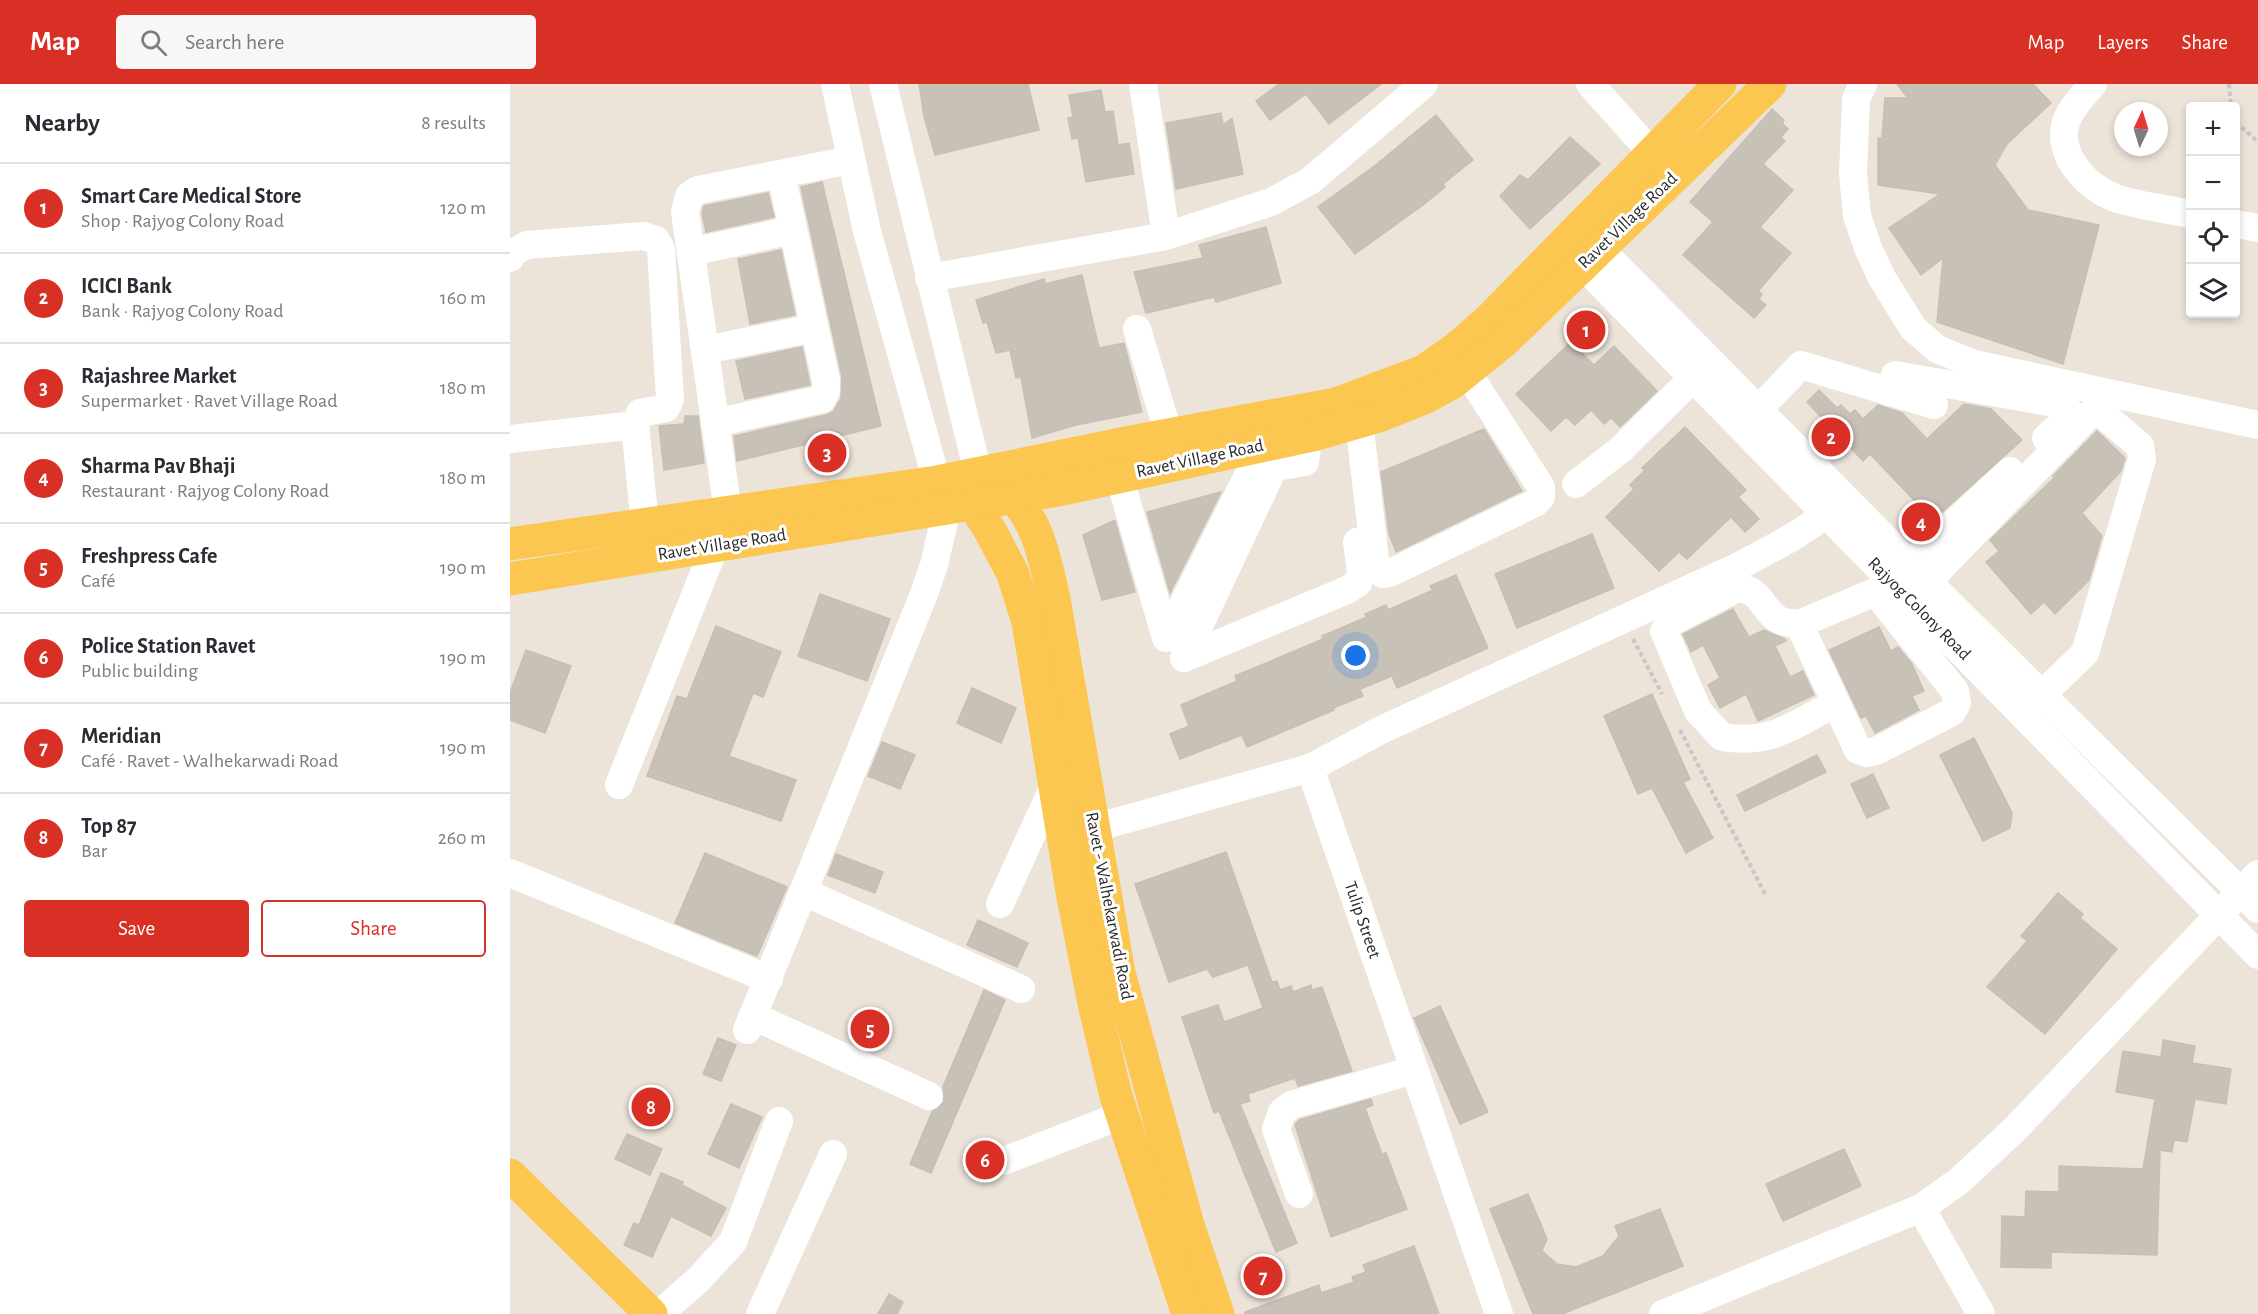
<!DOCTYPE html>
<html lang="en">
<head>
<meta charset="utf-8">
<style>
  body { margin:0; font-family:"Alegreya Sans",sans-serif; background:#f7f7f7; color:#2b2b33 }
  .controls { position:absolute; right:18px; top:18px; display:grid; overflow:hidden; border-radius:6px; box-shadow:0 3px 9px #0003 }
  .controls button { width:54px; height:54px; display:grid; place-items:center; padding:0; border:0; border-bottom:2px solid #e1e1e2; background:#fff; color:#2b2b33; font:30px sans-serif }
  .compass { position:absolute; left:1604px; top:18px; width:54px; height:54px; border-radius:50%; background:#fff; box-shadow:0 3px 9px #0003; rotate:4deg }
  .you { position:absolute; left:846px; top:572px; width:21px; height:21px; margin:-15px; border:4px solid #fff; border-radius:50%; background:#1a73e8; box-shadow:0 0 0 9px #1a73e833 }
  .badge { display:grid; place-items:center; width:39px; height:39px; border-radius:50%; background:#d93025; color:#fff; font-size:20px; font-weight:700 }
  .pin { position:absolute; translate:-50% -50%; border:3px solid #fff; box-shadow:0 2px 6px #0006 }
  .list { margin:0; padding:0; list-style:none }
  h2 { display:flex; justify-content:space-between; align-items:center; height:78px; margin:0; padding:0 24px; font-size:26px }
  h2 small { font-size:20px; font-weight:400; color:#7c7c81 }
  .list li { display:grid; grid-template-columns:39px 1fr auto; gap:18px; align-items:center; box-sizing:border-box; height:90px; padding:0 24px; border-top:2px solid #e1e1e2 }
  .list b { display:block; font-size:22px; white-space:nowrap }
  .list p { margin:0; font-size:20px; white-space:nowrap; color:#7c7c81 }
  .list em { font-size:20px; font-style:normal; color:#7c7c81 }
  .actions { display:flex; gap:12px; padding:18px 24px }
  .actions a { flex:1; padding:14px 0; border:2px solid #d93025; border-radius:6px; text-align:center; font-size:21px; color:#d93025 }
  .actions .main { background:#d93025; color:#fff }
  .icon { flex:none; width:33px; height:33px; fill:none; stroke:currentColor; stroke-width:2; stroke-linecap:round; stroke-linejoin:round }
  .map { position:relative; flex:none; width:1748px; height:1230px; overflow:hidden }
  header { display:flex; align-items:center; gap:36px; box-sizing:border-box; height:84px; padding:0 30px; background:#d93025; color:#fff }
  header strong { font-size:28px }
  nav { display:flex; gap:33px; margin-inline-start:auto; font-size:21px }
  .search { width:420px; height:54px; background:#f7f7f7; display:flex; align-items:center; gap:15px; box-sizing:border-box; padding:0 21px; border-radius:6px; color:#7c7c81; font-size:22px }
  main { display:flex }
  aside { flex:1; background:#fff }
  .map>svg:first-child { display:block }
  .building { fill:#c7c1b8; stroke:#c8bfb3; stroke-width:1.5 }
  .lines { fill:none; stroke-linecap:round; stroke-linejoin:round }
  .path { stroke:#c7c7c7; stroke-width:4; stroke-dasharray:4.5 3; stroke-linecap:butt }
  .minor { stroke:#fff; stroke-width:28 }
  .major { stroke:#fbc750; stroke-width:33 }
  .labels { text-anchor:middle; dominant-baseline:central; stroke-width:6; stroke-linejoin:round; paint-order:stroke }
  .street-label { font-size:18px; fill:#292929; stroke:#fff }
</style>
</head>
<body>
<header>
<strong>Map</strong>
<div class="search"><svg class="icon" aria-label="search" viewBox="0 0 24 24"><circle cx="10" cy="10" r="6"/><path d="M15 15l6 6"/></svg>Search here</div>
<nav><a>Map</a><a>Layers</a><a>Share</a></nav>
</header>
<main>
<aside>
<h2>Nearby<small>8 results</small></h2>
<ul class="list">
<li><span class="badge">1</span><div><b>Smart Care Medical Store</b><p>Shop · Rajyog Colony Road</p></div><em>120 m</em></li>
<li><span class="badge">2</span><div><b>ICICI Bank</b><p>Bank · Rajyog Colony Road</p></div><em>160 m</em></li>
<li><span class="badge">3</span><div><b>Rajashree Market</b><p>Supermarket · Ravet Village Road</p></div><em>180 m</em></li>
<li><span class="badge">4</span><div><b>Sharma Pav Bhaji</b><p>Restaurant · Rajyog Colony Road</p></div><em>180 m</em></li>
<li><span class="badge">5</span><div><b>Freshpress Cafe</b><p>Café</p></div><em>190 m</em></li>
<li><span class="badge">6</span><div><b>Police Station Ravet</b><p>Public building</p></div><em>190 m</em></li>
<li><span class="badge">7</span><div><b>Meridian</b><p>Café · Ravet - Walhekarwadi Road</p></div><em>190 m</em></li>
<li><span class="badge">8</span><div><b>Top 87</b><p>Bar</p></div><em>260 m</em></li>
</ul>
<div class="actions"><a class="main">Save</a><a>Share</a></div>
</aside>
<div class="map">
<svg width="1748" height="1230" viewBox="0 0 1748 1230">
  <rect width="100%" height="100%" fill="#ece3d9"/>
  <!-- building -->
  <g class="building">
    <path d="M 409,0 L 518,0 L 529,46 L 425,71 L 414,32 Z"/>
    <path d="M 769,0 L 871,0 L 819,40 L 796,10 L 760,36 L 746,17 Z"/>
    <path d="M 1387,0 L 1523,0 L 1541,19 L 1497,60 L 1485,81 L 1518,126 L 1589,141 L 1553,280 L 1427,238 L 1433,174 L 1411,191 L 1379,144 L 1430,110 L 1368,101 L 1368,54 L 1372,54 L 1375,14 L 1398,14 Z"/>
    <path d="M 591,6 L 595,28 L 603,27 L 608,61 L 619,59 L 624,90 L 576,98 L 568,54 L 562,55 L 558,34 L 563,33 L 559,11 Z"/>
    <path d="M 1262,25 L 1274,36 L 1272,39 L 1278,45 L 1271,53 L 1275,57 L 1253,80 L 1283,106 L 1250,143 L 1281,169 L 1248,207 L 1252,210 L 1249,215 L 1256,221 L 1244,234 L 1173,171 L 1203,138 L 1180,118 Z"/>
    <path d="M 711,29 L 713,41 L 722,34 L 733,90 L 666,105 L 656,39 Z"/>
    <path d="M 926,31 L 963,76 L 933,100 L 935,103 L 913,121 L 845,170 L 808,123 L 867,80 Z"/>
    <path d="M 1060,53 L 1090,80 L 1020,145 L 990,112 L 1010,91 L 1018,96 Z"/>
    <path d="M 312,98 L 371,342 L 227,377 L 224,352 L 316,331 L 323,328 L 331,314 L 332,293 L 291,103 Z"/>
    <path d="M 258,109 L 264,133 L 196,148 L 192,129 L 194,122 Z"/>
    <path d="M 756,143 L 771,199 L 706,218 L 704,213 L 636,229 L 624,188 L 693,174 L 689,161 Z"/>
    <path d="M 271,166 L 285,231 L 240,240 L 228,175 Z"/>
    <path d="M 572,191 L 589,264 L 614,259 L 632,328 L 566,341 L 522,354 L 511,293 L 506,294 L 500,266 L 486,269 L 477,238 L 473,239 L 466,216 L 534,195 L 535,200 Z"/>
    <path d="M 1061,258 L 1084,281 L 1104,262 L 1147,307 L 1110,343 L 1101,334 L 1094,340 L 1081,326 L 1065,341 L 1056,333 L 1041,347 L 1006,310 Z"/>
    <path d="M 292,263 L 300,301 L 235,315 L 226,277 Z"/>
    <path d="M 1309,306 L 1327,324 L 1331,321 L 1340,330 L 1345,326 L 1353,335 L 1368,321 L 1392,329 L 1417,355 L 1454,320 L 1481,325 L 1512,356 L 1423,436 L 1360,370 L 1353,377 L 1297,318 Z"/>
    <path d="M 175,332 L 188,332 L 194,379 L 154,386 L 149,342 L 174,340 Z"/>
    <path d="M 1175,343 L 1236,406 L 1228,413 L 1249,435 L 1235,448 L 1221,433 L 1177,475 L 1169,468 L 1149,487 L 1096,433 L 1124,405 L 1120,401 L 1135,386 L 1132,384 Z"/>
    <path d="M 974,345 L 1012,407 L 886,468 L 879,450 L 871,388 Z"/>
    <path d="M 1587,347 L 1615,374 L 1611,387 L 1572,429 L 1592,452 L 1579,496 L 1545,530 L 1534,518 L 1521,530 L 1476,478 L 1489,467 L 1480,456 L 1545,393 L 1543,392 Z"/>
    <path d="M 711,408 L 660,509 L 637,428 Z"/>
    <path d="M 603,437 L 605,437 L 625,508 L 592,516 L 573,451 Z"/>
    <path d="M 1082,450 L 1104,504 L 1007,544 L 985,490 Z"/>
    <path d="M 946,491 L 978,564 L 887,604 L 882,592 L 850,605 L 853,612 L 823,624 L 824,626 L 737,663 L 732,651 L 670,675 L 660,650 L 679,642 L 671,621 L 727,597 L 725,592 L 813,555 L 812,552 L 857,533 L 855,530 L 876,521 L 878,526 L 923,506 L 920,502 Z"/>
    <path d="M 310,510 L 380,535 L 357,597 L 288,572 Z"/>
    <path d="M 1223,525 L 1239,553 L 1254,546 L 1275,555 L 1276,557 L 1265,562 L 1280,593 L 1293,587 L 1304,611 L 1248,637 L 1236,610 L 1210,624 L 1198,601 L 1210,594 L 1193,561 L 1181,568 L 1173,550 Z"/>
    <path d="M 206,542 L 271,568 L 253,613 L 243,609 L 219,672 L 286,696 L 271,737 L 137,692 L 167,612 L 177,615 Z"/>
    <path d="M 1369,543 L 1381,567 L 1388,563 L 1402,580 L 1414,607 L 1402,612 L 1409,626 L 1365,649 L 1356,632 L 1351,634 L 1319,566 Z"/>
    <path d="M 16,566 L 61,582 L 35,649 L 0,636 L 0,609 Z"/>
    <path d="M 462,604 L 506,624 L 491,659 L 447,639 Z"/>
    <path d="M 1142,610 L 1180,695 L 1173,698 L 1203,754 L 1176,769 L 1142,704 L 1128,710 L 1094,632 Z"/>
    <path d="M 1464,654 L 1502,729 L 1500,744 L 1473,757 L 1430,671 Z"/>
    <path d="M 372,658 L 405,671 L 390,705 L 358,692 Z"/>
    <path d="M 1307,671 L 1316,688 L 1235,727 L 1227,711 Z"/>
    <path d="M 1363,690 L 1379,724 L 1357,734 L 1341,700 Z"/>
    <path d="M 716,768 L 762,898 L 767,897 L 770,906 L 781,902 L 783,908 L 801,901 L 802,906 L 812,903 L 842,987 L 788,1002 L 785,994 L 738,1010 L 740,1017 L 730,1020 L 787,1159 L 766,1168 L 709,1027 L 704,1029 L 672,933 L 708,921 L 714,938 L 753,924 L 738,881 L 703,893 L 697,885 L 659,898 L 625,800 Z"/>
    <path d="M 195,769 L 277,803 L 247,872 L 165,839 Z"/>
    <path d="M 326,770 L 373,788 L 365,809 L 318,791 Z"/>
    <path d="M 1548,809 L 1573,830 L 1570,834 L 1607,865 L 1535,950 L 1477,903 L 1517,857 L 1511,852 Z"/>
    <path d="M 468,836 L 518,859 L 507,883 L 457,861 Z"/>
    <path d="M 474,906 L 495,916 L 421,1089 L 400,1080 L 422,1028 L 434,1018 L 433,1003 Z"/>
    <path d="M 930,922 L 978,1028 L 950,1040 L 904,934 Z"/>
    <path d="M 208,954 L 226,961 L 211,997 L 193,990 Z"/>
    <path d="M 1653,956 L 1685,962 L 1682,979 L 1721,985 L 1716,1020 L 1685,1015 L 1677,1058 L 1664,1056 L 1662,1068 L 1650,1066 L 1647,1171 L 1541,1168 L 1541,1184 L 1491,1183 L 1492,1132 L 1515,1133 L 1516,1107 L 1549,1108 L 1549,1082 L 1633,1085 L 1645,1015 L 1606,1008 L 1613,967 L 1651,973 Z"/>
    <path d="M 861,1015 L 863,1021 L 855,1024 L 872,1070 L 876,1069 L 897,1125 L 821,1153 L 785,1041 L 789,1036 Z"/>
    <path d="M 221,1020 L 252,1033 L 229,1084 L 198,1070 Z"/>
    <path d="M 117,1050 L 152,1065 L 140,1091 L 105,1075 Z"/>
    <path d="M 1334,1065 L 1351,1102 L 1273,1137 L 1256,1100 Z"/>
    <path d="M 151,1089 L 173,1098 L 172,1101 L 216,1124 L 201,1152 L 161,1132 L 142,1173 L 114,1161 L 124,1139 L 129,1141 Z"/>
    <path d="M 1018,1110 L 1037,1155 L 1032,1167 L 1047,1180 L 1066,1183 L 1093,1172 L 1109,1152 L 1105,1142 L 1150,1125 L 1173,1182 L 1052,1230 L 1023,1230 L 980,1125 Z"/>
    <path d="M 904,1162 L 929,1230 L 735,1230 L 735,1228 L 809,1201 L 811,1209 L 844,1198 L 842,1193 L 856,1188 L 853,1181 Z"/>
    <path d="M 379,1210 L 393,1218 L 387,1230 L 368,1230 Z"/>
  </g>
  <g class="lines">
    <!-- path -->
    <g class="path">
      <path d="M 1719,0 L 1721,22"/>
      <path d="M 1726,38 L 1748,58"/>
      <path d="M 1123,555 L 1152,610"/>
      <path d="M 1170,646 L 1255,810"/>
    </g>
    <!-- minor -->
    <g class="minor">
      <path d="M 373,0 L 468,389"/>
      <path d="M 633,0 L 656,152"/>
      <path d="M 1080,0 L 1141,68"/>
      <path d="M 1353,0 L 1346,15 L 1343,90 L 1347,132 L 1358,164 L 1372,194 L 1403,244 L 1427,265 L 1464,280 L 1748,341"/>
      <path d="M 1583,0 C 1574,10 1564,21 1558,33 C 1542,68 1577,105 1608,115 C 1631,122 1657,125 1680,130"/>
      <path d="M 1726,140 L 1748,144"/>
      <path d="M 1070,162 L 1081,173 L 1102,177 L 1400,480 L 1748,825"/>
      <path d="M 181,168 L 283,146"/>
      <path d="M 1081,173 L 1083,192 L 1748,871"/>
      <path d="M 0,174 L 2,169 L 17,161 L 133,152 L 146,156 L 151,165 L 160,315 L 156,324 L 130,329 L 125,341 L 135,441"/>
      <path d="M 419,194 L 656,152 L 761,118 L 800,97 L 914,0"/>
      <path d="M 627,245 L 659,351"/>
      <path d="M 195,266 L 304,244"/>
      <path d="M 1385,291 L 1551,320 L 1558,326 L 1557,335 L 1536,354"/>
      <path d="M 1248,326 L 1291,281 L 1424,321"/>
      <path d="M 849,337 L 866,484 L 873,490 L 882,488 L 1025,419 L 1031,413 L 1031,403 L 957,288"/>
      <path d="M 205,339 L 312,315 L 316,307 L 316,296 L 271,90"/>
      <path d="M 0,355 L 125,341"/>
      <path d="M 609,392 L 656,554 L 753,362"/>
      <path d="M 1066,400 L 1110,366 L 1183,294"/>
      <path d="M 218,428 L 175,128 L 179,112 L 188,106 L 341,76"/>
      <path d="M 1400,480 L 1500,387"/>
      <path d="M 1418,497 L 1580,330 L 1590,328 L 1630,362 L 1632,375 L 1575,569 L 1518,624"/>
      <path d="M 1365,508 L 1445,607 L 1447,619 L 1442,628 L 1366,667 L 1356,669 L 1348,666 L 1289,540 L 1384,500"/>
      <path d="M 1289,540 C 1282,539 1272,539 1266,534 C 1250,522 1249,502 1225,505 L 1161,538 L 1154,547 L 1188,627 L 1212,653 C 1260,661 1285,641 1325,619"/>
      <path d="M 674,574 L 837,506 L 848,499 L 851,488 L 847,458"/>
      <path d="M 674,574 L 762,387 L 766,383 L 795,378 L 799,351"/>
      <path d="M 800,684 L 989,1230"/>
      <path d="M 109,701 L 205,462"/>
      <path d="M 563,750 L 800,684 L 873,645 L 1225,484 C 1261,465 1299,447 1328,419"/>
      <path d="M 0,789 L 259,895"/>
      <path d="M 294,808 L 511,905"/>
      <path d="M 490,820 L 544,702"/>
      <path d="M 243,932 L 419,1012"/>
      <path d="M 237,946 L 414,510 L 424,481 L 437,424 L 427,398 L 357,147 L 325,0"/>
      <path d="M 494,1077 L 612,1031"/>
      <path d="M 789,1110 L 766,1045 L 772,1028 L 781,1021 L 904,986"/>
      <path d="M 1411,1124 L 1471,1230"/>
      <path d="M 149,1230 L 188,1196 L 223,1158 L 269,1037"/>
      <path d="M 250,1230 L 323,1070"/>
      <path d="M 1153,1230 L 1411,1124 L 1449,1097 L 1504,1046 L 1748,790"/>
    </g>
    <!-- major -->
    <g class="major">
      <path d="M 489,402 C 526,425 535,474 544,515 L 609,889 L 678,1141 L 708,1230"/>
      <path d="M 445,408 L 463,419 L 481,448 L 503,490 L 518,538 L 563,813 L 585,924 L 606,1012 L 678,1230"/>
      <path d="M 0,460 L 427,398 L 621,358 L 826,320 L 914,287 L 947,264 L 979,236 L 1210,0"/>
      <path d="M 0,495 L 548,406 L 807,350 L 869,332 L 914,314 L 942,299 L 993,258 L 1260,0"/>
      <path d="M 0,1091 L 141,1230"/>
    </g>
  </g>
  <g class="labels">
    <!-- street labels -->
    <g class="street-label">
      <text transform="translate(1118 137) rotate(-44)">Ravet Village Road</text>
      <text transform="translate(690 375) rotate(-12)">Ravet Village Road</text>
      <text transform="translate(212 461) rotate(-9)">Ravet Village Road</text>
      <text transform="translate(1409 525) rotate(45)">Rajyog Colony Road</text>
      <text transform="translate(599 822) rotate(79)">Ravet - Walhekarwadi Road</text>
      <text transform="translate(852 836) rotate(71)">Tulip Street</text>
    </g>
  </g>
</svg>
<div class="controls">
<button>+</button>
<button>−</button>
<button><svg class="icon" aria-label="locate" viewBox="0 0 24 24"><circle cx="12" cy="12" r="6"/><path d="M12 2v4M12 18v4M2 12h4M18 12h4"/></svg></button>
<button><svg class="icon" aria-label="layers" viewBox="0 0 24 24"><path d="M12 4l9 5-9 5-9-5zM3 14l9 5 9-5"/></svg></button>
</div>
<svg class="compass" viewBox="-18 -18 36 36"><path d="M0-13l5 13h-10z" fill="#e53935"/><path d="M0 13l5-13h-10z" fill="#7c7c81"/></svg>
<div class="you"></div>
<div class="pin badge" style="left:1076px;top:246px">1</div>
<div class="pin badge" style="left:1321px;top:353px">2</div>
<div class="pin badge" style="left:317px;top:369px">3</div>
<div class="pin badge" style="left:1411px;top:438px">4</div>
<div class="pin badge" style="left:360px;top:945px">5</div>
<div class="pin badge" style="left:475px;top:1076px">6</div>
<div class="pin badge" style="left:753px;top:1192px">7</div>
<div class="pin badge" style="left:141px;top:1023px">8</div>
</div>
</main>
</body>
</html>
